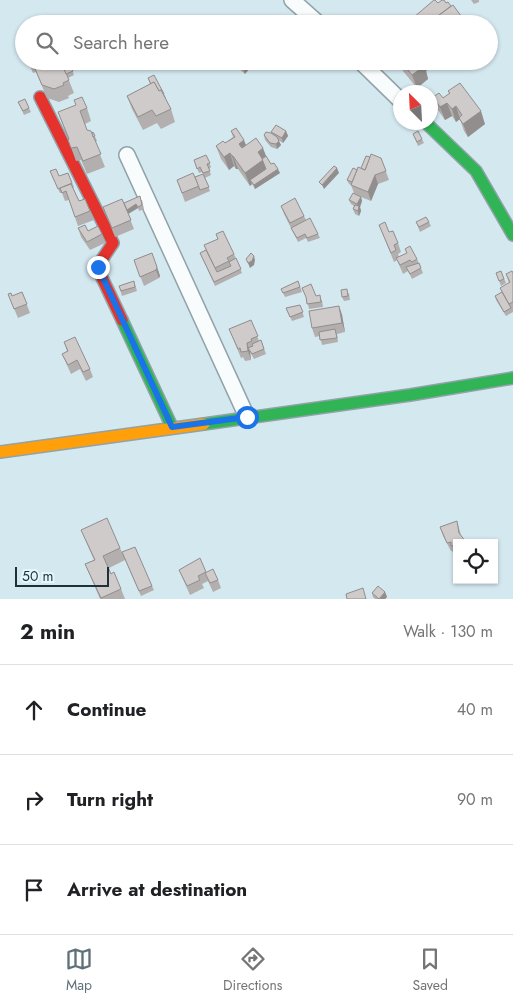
<!DOCTYPE html>
<html lang="en">
<head>
<meta charset="utf-8">
<style>
  body { margin:0; font-family:Jost,sans-serif; background:#f2f2f2; color:#202124 }
  .controls { position:absolute; right:15px; bottom:15px; display:grid; overflow:hidden; border-radius:0px; box-shadow:0 1px 4px #0004 }
  .controls button { width:45px; height:45px; display:grid; place-items:center; padding:0; border:0; border-bottom:1px solid #e0e0e0; background:#fff; color:#202124; font:25px sans-serif }
  .compass { position:absolute; left:393px; top:85px; width:45px; height:45px; border-radius:50%; background:#fff; box-shadow:0 1px 4px #0004; rotate:336deg }
  .scale { position:absolute; left:15px; bottom:12px; width:94px; box-sizing:border-box; padding-left:5px; border:2px solid #1f3138; border-top:0; font-size:14px; line-height:18px; white-space:nowrap; color:#1f3138; -webkit-text-stroke:4px #e5f7fe; paint-order:stroke }
  .stop { position:absolute; width:15px; height:15px; margin:-11px; border:4px solid #1a73e8; border-radius:50%; background:#fff }
  .stop.end { background:#1a73e8; border-color:#fff; box-shadow:0 1px 5px #0008 }
  .list { margin:0; padding:0; list-style:none }
  h2 { display:flex; justify-content:space-between; align-items:center; height:65px; margin:0; padding:0 20px; font-size:21px }
  h2 small { font-size:16px; font-weight:400; color:#757577 }
  .list li { display:grid; grid-template-columns:32px 1fr auto; gap:15px; align-items:center; box-sizing:border-box; height:90px; padding:0 20px; border-top:1px solid #e0e0e0 }
  .list b { display:block; font-size:19px; white-space:nowrap }
  .list em { font-size:16px; font-style:normal; color:#757577 }
  .icon { flex:none; width:28px; height:28px; fill:none; stroke:currentColor; stroke-width:2; stroke-linecap:round; stroke-linejoin:round }
  .map { position:relative; flex:none; width:513px; height:599px; overflow:hidden }
  .search { position:absolute; background:#fff; box-shadow:0 1px 4px #0004; left:15px; right:15px; top:15px; height:55px; display:flex; align-items:center; gap:12px; box-sizing:border-box; padding:0 18px; border-radius:28px; color:#757577; font-size:19px }
  .sheet { height:335px; background:#fff }
  nav { display:flex; justify-content:space-around; align-items:center; box-sizing:border-box; height:70px; border-top:1px solid #e0e0e0; background:#fff; font-size:14px; color:#757577 }
  nav a { display:grid; justify-items:center; gap:2px }
  nav .on { color:#5e7178 }
  .map>svg:first-child { display:block }
  .lines { fill:none; stroke-linecap:round; stroke-linejoin:round }
  .street-casing { stroke:#91a2a8; stroke-width:18 }
  .fast-casing { stroke:#91a2a8; stroke-width:14 }
  .slow-casing { stroke:#91a2a8; stroke-width:14 }
  .jam-casing { stroke:#91a2a8; stroke-width:14 }
  .street { stroke:#f9fcfd; stroke-width:15 }
  .fast { stroke:#30b455; stroke-width:11 }
  .slow { stroke:#ff9f0a; stroke-width:11 }
  .jam { stroke:#e5322d; stroke-width:11 }
  .wall { fill:#b2afae }
  .shaded-wall { fill:#918e8d }
  .building { fill:#cfcbca; stroke:#918e8d }
  .route { stroke:#1a73e8; stroke-width:6 }
</style>
</head>
<body>
<div class="map">
<svg width="513" height="599" viewBox="0 0 513 599">
  <rect width="100%" height="100%" fill="#d4e8f0"/>
  <g class="lines">
    <defs>
      <g id="street">
        <path d="M 292,0 L 319,24"/>
        <path d="M 360,61 L 400,100"/>
        <path d="M 127,155 L 247,417"/>
      </g>
      <g id="fast">
        <path d="M 425,122 L 476,171 L 513,235"/>
        <path d="M 122,320 L 172,427"/>
        <path d="M 204,424 L 410,395 L 513,378"/>
      </g>
      <path id="slow" d="M 0,452 L 204,424"/>
      <path id="jam" d="M 40,97 L 113,243 L 97,267 L 122,320"/>
    </defs>
    <!-- street casing -->
    <use href="#street" class="street-casing"/>
    <!-- fast casing -->
    <use href="#fast" class="fast-casing"/>
    <!-- slow casing -->
    <use href="#slow" class="slow-casing"/>
    <!-- jam casing -->
    <use href="#jam" class="jam-casing"/>
    <!-- street -->
    <use href="#street" class="street"/>
    <!-- fast -->
    <use href="#fast" class="fast"/>
    <!-- slow -->
    <use href="#slow" class="slow"/>
    <!-- jam -->
    <use href="#jam" class="jam"/>
  </g>
  <!-- wall -->
  <g class="wall">
    <path d="M 471,0 L 479,0 L 479,2 L 474,4 Z"/>
    <path d="M 28,61 L 61,61 L 64,69 L 71,66 L 74,75 L 68,78 L 74,93 L 68,96 L 69,98 L 59,102 L 47,98 L 36,72 L 33,73 Z"/>
    <path d="M 66,61 L 74,61 L 68,64 Z"/>
    <path d="M 229,61 L 260,61 L 252,70 L 250,68 L 245,74 L 237,67 L 235,69 L 230,63 Z"/>
    <path d="M 397,61 L 434,61 L 435,64 L 426,71 L 428,79 L 417,88 L 398,65 Z"/>
    <path d="M 148,78 L 164,94 L 166,98 L 165,99 L 171,109 L 175,122 L 161,129 L 157,123 L 143,130 L 132,109 L 127,96 L 150,84 Z"/>
    <path d="M 448,91 L 485,124 L 468,137 L 464,131 L 460,119 L 456,122 L 452,116 L 445,120 L 438,110 L 433,97 L 443,98 L 449,94 Z"/>
    <path d="M 18,102 L 29,108 L 31,112 L 24,115 Z"/>
    <path d="M 87,108 L 91,121 L 85,124 L 87,130 L 92,133 L 93,132 L 97,141 L 95,142 L 105,167 L 87,174 L 81,160 L 76,161 L 58,112 Z"/>
    <path d="M 231,131 L 246,146 L 266,156 L 271,164 L 280,173 L 255,189 L 252,184 L 250,186 L 238,169 L 236,169 L 234,166 L 229,170 L 221,159 L 216,146 L 225,143 L 233,137 Z"/>
    <path d="M 286,131 L 288,136 L 283,143 L 278,140 L 281,145 L 277,149 L 271,147 L 265,140 L 264,135 L 272,134 L 271,132 Z"/>
    <path d="M 413,134 L 422,139 L 424,143 L 418,146 Z"/>
    <path d="M 206,155 L 211,167 L 209,169 L 211,175 L 205,178 L 210,191 L 185,202 L 177,180 L 195,177 L 203,174 L 202,172 L 199,173 L 194,160 Z"/>
    <path d="M 370,157 L 381,158 L 389,180 L 378,184 L 371,201 L 361,197 L 362,201 L 360,207 L 361,211 L 359,216 L 355,214 L 353,209 L 354,206 L 351,204 L 349,200 L 354,193 L 351,185 L 349,184 L 347,180 L 357,170 L 361,168 Z"/>
    <path d="M 68,173 L 74,187 L 73,188 L 79,201 L 85,199 L 94,220 L 78,226 L 69,200 L 65,201 L 62,193 L 60,193 L 52,176 L 59,176 Z"/>
    <path d="M 142,200 L 144,209 L 139,211 L 138,208 L 128,214 L 134,229 L 115,237 L 103,207 Z"/>
    <path d="M 281,206 L 304,216 L 306,220 L 318,234 L 320,238 L 308,242 L 306,238 L 298,242 L 284,214 Z"/>
    <path d="M 416,222 L 429,222 L 431,226 L 420,232 Z"/>
    <path d="M 379,225 L 389,232 L 398,243 L 401,252 L 398,254 L 399,257 L 407,253 L 405,249 L 417,259 L 423,273 L 412,279 L 408,271 L 403,274 L 397,260 L 394,262 Z"/>
    <path d="M 78,228 L 102,234 L 105,243 L 90,250 L 81,237 Z"/>
    <path d="M 216,234 L 234,254 L 242,273 L 215,286 L 200,253 L 206,250 L 204,245 L 218,239 Z"/>
    <path d="M 152,253 L 160,276 L 159,278 L 144,286 L 134,260 Z"/>
    <path d="M 501,271 L 506,283 L 501,286 L 496,273 Z"/>
    <path d="M 513,273 L 513,312 L 506,316 L 496,300 L 495,296 L 502,292 L 500,288 L 509,283 L 506,274 Z"/>
    <path d="M 134,281 L 137,291 L 122,296 L 119,286 Z"/>
    <path d="M 298,281 L 302,292 L 285,297 L 281,289 Z"/>
    <path d="M 302,288 L 322,300 L 323,307 L 309,309 L 307,299 Z"/>
    <path d="M 22,292 L 30,313 L 18,318 L 8,294 L 12,296 Z"/>
    <path d="M 349,293 L 350,300 L 344,301 L 342,297 Z"/>
    <path d="M 300,305 L 304,317 L 292,321 L 286,308 Z"/>
    <path d="M 339,306 L 342,315 L 345,332 L 337,334 L 338,342 L 322,345 L 320,336 L 315,337 L 312,328 Z"/>
    <path d="M 251,320 L 259,341 L 261,340 L 266,354 L 254,359 L 250,352 L 251,360 L 245,361 L 243,357 L 241,358 L 229,329 Z"/>
    <path d="M 64,342 L 90,369 L 93,377 L 86,381 L 80,369 L 71,374 L 62,354 L 67,351 Z"/>
    <path d="M 457,521 L 461,535 L 466,543 L 457,543 L 457,554 L 454,555 L 452,551 L 451,551 L 443,536 L 440,527 Z"/>
    <path d="M 81,530 L 120,548 L 122,552 L 152,586 L 154,590 L 141,596 L 125,560 L 109,568 L 111,574 L 121,589 L 125,599 L 100,599 L 85,564 L 94,560 Z"/>
    <path d="M 179,570 L 206,572 L 218,580 L 221,588 L 213,592 L 208,581 L 202,584 L 204,588 L 190,595 L 183,579 Z"/>
    <path d="M 385,592 L 387,597 L 385,599 L 375,599 L 373,597 L 372,593 Z"/>
  </g>
  <!-- shaded-wall -->
  <g class="shaded-wall">
    <path d="M 233,61 L 235,61 L 237,67 L 235,69 Z"/>
    <path d="M 245,61 L 248,61 L 250,68 L 245,74 L 242,65 Z"/>
    <path d="M 249,61 L 260,61 L 252,70 Z"/>
    <path d="M 419,61 L 434,61 L 435,64 L 426,71 L 428,79 L 417,88 L 412,75 Z"/>
    <path d="M 447,103 L 452,116 L 445,120 L 440,107 Z"/>
    <path d="M 456,106 L 460,119 L 456,122 L 452,109 Z"/>
    <path d="M 481,111 L 485,124 L 468,137 L 463,124 Z"/>
    <path d="M 286,131 L 288,136 L 283,143 L 282,138 Z"/>
    <path d="M 244,140 L 249,153 L 243,157 L 239,144 Z"/>
    <path d="M 279,141 L 281,145 L 277,149 L 276,144 Z"/>
    <path d="M 263,148 L 268,161 L 268,173 L 250,180 L 252,184 L 250,186 L 245,173 L 258,152 Z"/>
    <path d="M 230,153 L 234,166 L 229,170 L 224,157 Z"/>
    <path d="M 232,156 L 233,156 L 238,169 L 236,169 Z"/>
    <path d="M 337,168 L 339,173 L 324,189 L 322,185 Z"/>
    <path d="M 278,169 L 280,173 L 255,189 L 254,185 Z"/>
    <path d="M 375,175 L 378,184 L 371,201 L 368,192 Z"/>
    <path d="M 361,197 L 362,201 L 360,207 L 361,211 L 359,216 L 358,211 L 359,208 L 357,204 Z"/>
    <path d="M 136,204 L 138,208 L 128,214 L 126,210 Z"/>
    <path d="M 254,256 L 255,260 L 254,265 L 250,268 L 248,263 Z"/>
    <path d="M 157,267 L 160,276 L 159,278 L 156,270 Z"/>
    <path d="M 339,306 L 342,315 L 345,332 L 342,323 Z"/>
    <path d="M 247,343 L 250,352 L 251,360 L 248,351 Z"/>
    <path d="M 385,592 L 387,597 L 385,599 L 379,599 Z"/>
  </g>
  <!-- building -->
  <g class="building">
    <path d="M 434,0 L 435,0 L 438,3 L 442,0 L 444,0 L 446,3 L 448,2 L 451,6 L 435,18 L 438,24 L 407,24 L 407,23 Z"/>
    <path d="M 453,5 L 467,24 L 440,24 L 435,18 Z"/>
    <path d="M 28,61 L 36,61 L 30,64 Z"/>
    <path d="M 39,61 L 61,61 L 69,80 L 63,83 L 64,85 L 54,89 L 42,85 L 33,64 Z"/>
    <path d="M 237,61 L 245,61 L 242,65 Z"/>
    <path d="M 401,61 L 420,61 L 424,66 L 412,75 Z"/>
    <path d="M 71,66 L 73,71 L 66,74 L 64,69 Z"/>
    <path d="M 154,75 L 164,94 L 163,95 L 161,90 L 159,91 L 154,82 L 151,84 L 148,78 Z"/>
    <path d="M 154,82 L 159,91 L 161,90 L 171,109 L 156,116 L 152,110 L 138,117 L 127,96 Z"/>
    <path d="M 460,83 L 481,111 L 463,124 L 459,118 L 462,115 L 456,106 L 452,109 L 447,103 L 440,107 L 433,97 L 439,93 L 443,98 L 450,93 L 448,91 Z"/>
    <path d="M 82,97 L 87,108 L 80,111 L 87,130 L 91,131 L 101,154 L 83,161 L 77,147 L 71,148 L 68,140 L 69,139 L 58,112 L 76,105 L 74,100 Z"/>
    <path d="M 25,99 L 29,108 L 23,111 L 18,102 Z"/>
    <path d="M 276,125 L 286,131 L 282,138 L 271,132 Z"/>
    <path d="M 236,128 L 244,140 L 239,144 L 242,148 L 256,138 L 263,148 L 258,152 L 263,160 L 245,173 L 233,156 L 232,156 L 230,153 L 224,157 L 216,146 L 223,141 L 225,143 L 235,137 L 231,131 Z"/>
    <path d="M 418,131 L 422,139 L 417,142 L 413,134 Z"/>
    <path d="M 93,132 L 95,136 L 93,137 L 92,133 Z"/>
    <path d="M 266,132 L 271,133 L 277,137 L 279,141 L 276,144 L 270,143 L 264,135 Z"/>
    <path d="M 371,154 L 381,158 L 386,171 L 375,175 L 368,192 L 351,185 L 358,167 L 365,170 Z"/>
    <path d="M 206,155 L 210,163 L 207,164 L 210,171 L 203,173 L 200,167 L 197,169 L 194,160 Z"/>
    <path d="M 266,156 L 271,164 L 274,163 L 278,169 L 254,185 L 250,180 L 266,169 L 262,159 Z"/>
    <path d="M 366,156 L 370,157 L 365,170 L 361,168 Z"/>
    <path d="M 334,166 L 337,168 L 322,185 L 319,182 Z"/>
    <path d="M 353,168 L 357,170 L 352,182 L 347,180 Z"/>
    <path d="M 56,169 L 59,176 L 68,173 L 72,183 L 58,189 L 50,171 Z"/>
    <path d="M 193,173 L 199,186 L 182,193 L 177,180 Z"/>
    <path d="M 203,174 L 209,187 L 200,190 L 195,177 Z"/>
    <path d="M 71,184 L 79,201 L 85,199 L 90,211 L 75,217 L 66,191 L 62,193 L 60,188 Z"/>
    <path d="M 353,193 L 361,197 L 357,204 L 349,200 Z"/>
    <path d="M 140,196 L 142,205 L 138,207 L 136,204 L 127,210 L 124,203 Z"/>
    <path d="M 295,198 L 304,216 L 290,223 L 281,206 Z"/>
    <path d="M 122,199 L 131,220 L 112,228 L 103,207 Z"/>
    <path d="M 355,205 L 359,206 L 358,211 L 353,209 Z"/>
    <path d="M 426,217 L 429,222 L 419,227 L 416,222 Z"/>
    <path d="M 310,218 L 318,234 L 307,238 L 305,234 L 297,238 L 291,228 Z"/>
    <path d="M 385,222 L 389,232 L 393,231 L 398,243 L 394,245 L 396,250 L 391,253 L 379,225 Z"/>
    <path d="M 85,225 L 88,231 L 98,226 L 102,234 L 87,242 L 78,228 Z"/>
    <path d="M 223,231 L 234,254 L 227,258 L 229,261 L 215,268 L 204,245 L 218,239 L 216,234 Z"/>
    <path d="M 410,246 L 417,259 L 412,262 L 410,260 L 400,265 L 396,258 L 407,253 L 405,249 Z"/>
    <path d="M 206,250 L 217,272 L 231,266 L 229,262 L 236,258 L 241,269 L 214,282 L 200,253 Z"/>
    <path d="M 152,253 L 157,267 L 156,270 L 140,277 L 134,260 Z"/>
    <path d="M 251,253 L 254,256 L 252,261 L 248,263 L 246,259 Z"/>
    <path d="M 419,263 L 421,268 L 410,274 L 406,267 Z"/>
    <path d="M 501,271 L 504,279 L 499,281 L 496,273 Z"/>
    <path d="M 512,271 L 513,273 L 513,302 L 509,304 L 500,288 L 510,282 L 506,274 Z"/>
    <path d="M 134,281 L 135,287 L 121,291 L 119,286 Z"/>
    <path d="M 298,281 L 300,287 L 283,293 L 281,289 Z"/>
    <path d="M 311,284 L 316,296 L 320,295 L 321,302 L 307,304 L 306,297 L 302,288 Z"/>
    <path d="M 347,289 L 348,296 L 342,297 L 341,290 Z"/>
    <path d="M 22,292 L 27,304 L 14,309 L 8,294 L 11,293 L 12,296 Z"/>
    <path d="M 502,292 L 511,308 L 504,312 L 495,296 Z"/>
    <path d="M 300,305 L 303,312 L 290,317 L 286,308 Z"/>
    <path d="M 339,306 L 342,323 L 312,328 L 309,311 Z"/>
    <path d="M 251,320 L 258,336 L 251,339 L 252,341 L 247,343 L 248,351 L 241,352 L 240,348 L 238,349 L 229,329 Z"/>
    <path d="M 335,329 L 337,338 L 320,340 L 319,332 Z"/>
    <path d="M 75,337 L 90,369 L 83,372 L 77,360 L 68,365 L 62,354 L 68,351 L 64,342 Z"/>
    <path d="M 261,340 L 264,349 L 252,354 L 248,348 L 253,346 L 252,344 Z"/>
    <path d="M 107,518 L 120,548 L 103,556 L 111,574 L 114,572 L 121,589 L 101,598 L 85,564 L 95,560 L 81,530 Z"/>
    <path d="M 457,521 L 459,533 L 466,542 L 463,543 L 457,543 L 457,545 L 451,546 L 451,542 L 447,543 L 440,527 Z"/>
    <path d="M 135,547 L 152,586 L 139,591 L 122,552 Z"/>
    <path d="M 200,558 L 206,572 L 198,576 L 200,580 L 187,586 L 179,570 Z"/>
    <path d="M 213,569 L 218,580 L 210,583 L 205,573 Z"/>
    <path d="M 378,586 L 385,592 L 379,599 L 372,593 Z"/>
    <path d="M 363,588 L 366,599 L 347,599 L 346,594 Z"/>
  </g>
  <g class="lines">
    <!-- route -->
    <path class="route" d="M 98,267 L 172,427 L 247,417"/>
  </g>
</svg>
<div class="controls">
<button><svg class="icon" aria-label="locate" viewBox="0 0 24 24"><circle cx="12" cy="12" r="6"/><path d="M12 2v4M12 18v4M2 12h4M18 12h4"/></svg></button>
</div>
<svg class="compass" viewBox="-18 -18 36 36"><path d="M0-13l5 13h-10z" fill="#e53935"/><path d="M0 13l5-13h-10z" fill="#757577"/></svg>
<div class="scale">50 m</div>
<div class="stop" style="left:247px;top:417px"></div>
<div class="stop end" style="left:98px;top:267px"></div>
<div class="search"><svg class="icon" aria-label="search" viewBox="0 0 24 24"><circle cx="10" cy="10" r="6"/><path d="M15 15l6 6"/></svg>Search here</div>
</div>
<section class="sheet">
<h2>2 min<small>Walk · 130 m</small></h2>
<ul class="list">
<li><svg class="icon" aria-label="ahead" viewBox="0 0 24 24"><path d="M12 20V5M6 11l6-6 6 6"/></svg><div><b>Continue</b></div><em>40 m</em></li>
<li><svg class="icon" aria-label="right" viewBox="0 0 24 24"><path d="M7 20v-9h11M14 6l5 5-5 5"/></svg><div><b>Turn right</b></div><em>90 m</em></li>
<li><svg class="icon" aria-label="arrive" viewBox="0 0 24 24"><path d="M6 21V4h12l-3 4 3 4H6"/></svg><div><b>Arrive at destination</b></div></li>
</ul>
</section>
<nav>
<a class="on"><svg class="icon" aria-label="map" viewBox="0 0 24 24"><path d="M3 6l6-2 6 2 6-2v14l-6 2-6-2-6 2zM9 4v14M15 6v14"/></svg>Map</a>
<a><svg class="icon" aria-label="directions" viewBox="0 0 24 24"><path d="M12 3l9 9-9 9-9-9zM9 14v-3h6M13 9l2 2-2 2"/></svg>Directions</a>
<a><svg class="icon" aria-label="saved" viewBox="0 0 24 24"><path d="M7 4h10v16l-5-4-5 4z"/></svg>Saved</a>
</nav>
</body>
</html>
